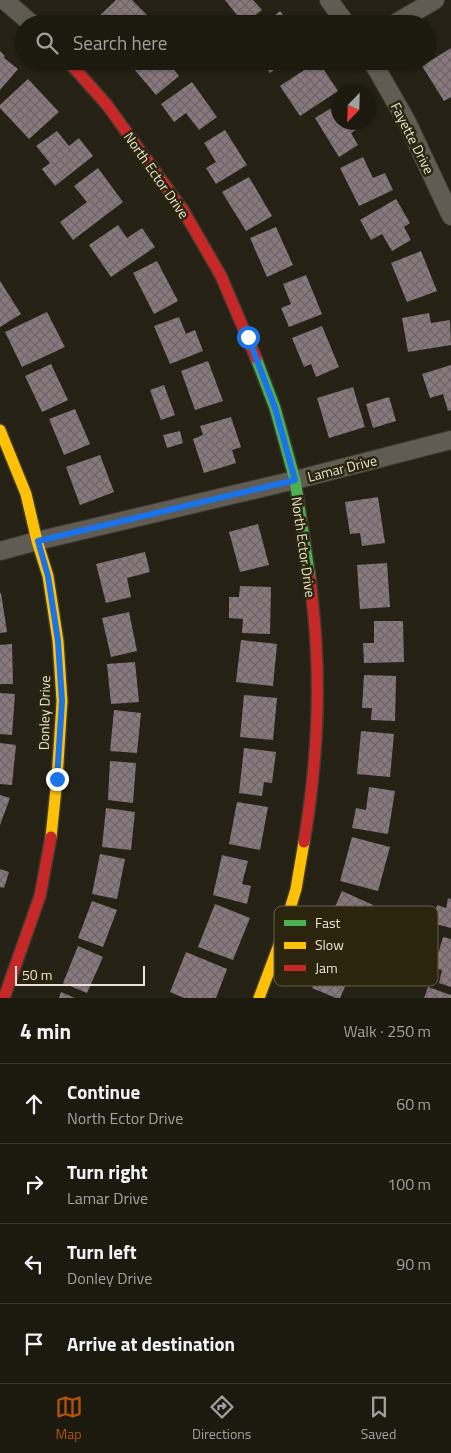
<!DOCTYPE html>
<html lang="en">
<head>
<meta charset="utf-8">
<style>
  body { margin:0; font-family:"Titillium Web",sans-serif; background:#252218; color:#f1f3f6 }
  .compass { position:absolute; left:331px; top:85px; width:45px; height:45px; border-radius:50%; background:#1c190f; box-shadow:0 1px 4px #0004; rotate:203deg }
  .scale { position:absolute; left:15px; bottom:12px; width:130px; box-sizing:border-box; padding-left:5px; border:2px solid #e8e3d5; border-top:0; font-size:14px; line-height:18px; white-space:nowrap; color:#e8e3d5; -webkit-text-stroke:4px #2c250d; paint-order:stroke }
  .stop { position:absolute; width:15px; height:15px; margin:-11px; border:4px solid #1a73e8; border-radius:50%; background:#fff }
  .stop.end { background:#1a73e8; border-color:#fff; box-shadow:0 1px 5px #0008 }
  .list { margin:0; padding:0; list-style:none }
  h2 { display:flex; justify-content:space-between; align-items:center; height:65px; margin:0; padding:0 20px; font-size:21px }
  h2 small { font-size:16px; font-weight:400; color:#a0a09e }
  .list li { display:grid; grid-template-columns:32px 1fr auto; gap:15px; align-items:center; box-sizing:border-box; height:80px; padding:0 20px; border-top:1px solid #3a382f }
  .list b { display:block; font-size:19px; white-space:nowrap }
  .list p { margin:0; font-size:16px; white-space:nowrap; color:#a0a09e }
  .list em { font-size:16px; font-style:normal; color:#a0a09e }
  .icon { flex:none; width:28px; height:28px; fill:none; stroke:currentColor; stroke-width:2; stroke-linecap:round; stroke-linejoin:round }
  .map { position:relative; flex:none; width:451px; height:998px; overflow:hidden }
  .search { position:absolute; background:#1c190f; box-shadow:0 1px 4px #0004; left:15px; right:15px; top:15px; height:55px; display:flex; align-items:center; gap:12px; box-sizing:border-box; padding:0 18px; border-radius:28px; color:#a0a09e; font-size:19px }
  .sheet { height:385px; background:#1c190f }
  nav { display:flex; justify-content:space-around; align-items:center; box-sizing:border-box; height:70px; border-top:1px solid #3a382f; background:#1c190f; font-size:14px; color:#a0a09e }
  nav a { display:grid; justify-items:center; gap:2px }
  nav .on { color:#b45309 }
  .map>svg:first-child { display:block }
  .building { fill:url(#building-cross-hatch) }
  .lines { fill:none; stroke-linecap:round; stroke-linejoin:round }
  .street-casing { stroke:#3d3a31; stroke-width:20 }
  .fast-casing { stroke:#3d3a31; stroke-width:14 }
  .slow-casing { stroke:#3d3a31; stroke-width:14 }
  .jam-casing { stroke:#3d3a31; stroke-width:14 }
  .street { stroke:#605c53; stroke-width:18 }
  .fast { stroke:#4caf50; stroke-width:11 }
  .slow { stroke:#ffc107; stroke-width:11 }
  .jam { stroke:#c62828; stroke-width:11 }
  .route { stroke:#1a73e8; stroke-width:6 }
  .labels { text-anchor:middle; dominant-baseline:central; stroke-width:5; stroke-linejoin:round; paint-order:stroke }
  .street-label { font-size:14px; fill:#e8e3d5; stroke:#2c250d }
  .key { fill:#2c250d; stroke:#645e49; stroke-width:1 }
  .key-label { font-size:14px; fill:#e8e3d5 }
</style>
</head>
<body>
<div class="map">
<svg width="451" height="998" viewBox="0 0 451 998">
  <defs>
    <pattern id="building-cross-hatch" width="8" height="8" patternUnits="userSpaceOnUse" patternTransform="scale(1.25)"><rect width="8" height="8" fill="#88797f"/><path d="M0 0l8 8M0 8l8-8" fill="none" stroke="#6e6466"/></pattern>
  </defs>
  <rect width="100%" height="100%" fill="#252114"/>
  <!-- building -->
  <g class="building">
    <path d="M 116,0 L 132,0 L 147,15 L 138,24 L 94,24 L 93,22 Z"/>
    <path d="M 225,0 L 253,0 L 262,10 L 244,24 Z"/>
    <path d="M 280,11 L 290,24 L 264,24 Z"/>
    <path d="M 451,48 L 451,97 L 444,101 L 422,66 Z"/>
    <path d="M 0,51 L 5,56 L 4,58 L 18,69 L 0,90 Z"/>
    <path d="M 132,61 L 167,61 L 179,76 L 156,95 L 129,63 Z"/>
    <path d="M 261,61 L 285,61 L 270,73 Z"/>
    <path d="M 318,61 L 338,91 L 300,116 L 280,86 Z"/>
    <path d="M 28,79 L 59,112 L 29,139 L 0,108 L 0,105 Z"/>
    <path d="M 192,82 L 217,117 L 199,130 L 186,113 L 174,122 L 161,104 Z"/>
    <path d="M 338,104 L 338,122 L 357,122 L 360,127 L 351,133 L 358,145 L 339,157 L 315,118 Z"/>
    <path d="M 225,130 L 247,165 L 216,184 L 206,168 L 216,162 L 204,143 Z"/>
    <path d="M 57,131 L 69,146 L 79,138 L 93,156 L 55,186 L 42,169 L 50,163 L 36,146 Z"/>
    <path d="M 363,157 L 373,178 L 385,173 L 393,190 L 359,206 L 340,168 Z"/>
    <path d="M 98,168 L 123,202 L 73,240 L 60,222 L 87,202 L 74,186 Z"/>
    <path d="M 249,177 L 272,216 L 246,231 L 222,192 Z"/>
    <path d="M 396,199 L 410,223 L 404,227 L 411,240 L 392,251 L 382,234 L 371,240 L 360,220 Z"/>
    <path d="M 118,225 L 127,238 L 142,228 L 155,247 L 111,277 L 89,245 Z"/>
    <path d="M 276,227 L 293,265 L 267,277 L 250,238 Z"/>
    <path d="M 421,251 L 437,291 L 407,302 L 391,263 Z"/>
    <path d="M 157,261 L 178,301 L 154,314 L 133,273 Z"/>
    <path d="M 306,275 L 322,314 L 289,327 L 281,308 L 291,304 L 283,284 Z"/>
    <path d="M 0,281 L 21,314 L 0,327 Z"/>
    <path d="M 47,312 L 65,347 L 22,367 L 5,332 Z"/>
    <path d="M 429,313 L 431,323 L 450,320 L 451,345 L 408,352 L 402,318 Z"/>
    <path d="M 179,317 L 186,334 L 195,330 L 203,351 L 170,364 L 154,326 Z"/>
    <path d="M 322,326 L 339,367 L 316,377 L 311,364 L 304,367 L 292,338 Z"/>
    <path d="M 208,361 L 223,401 L 195,410 L 181,371 Z"/>
    <path d="M 51,364 L 68,400 L 42,412 L 25,376 Z"/>
    <path d="M 451,365 L 451,410 L 448,411 L 443,394 L 430,398 L 422,374 Z"/>
    <path d="M 164,385 L 175,415 L 161,420 L 150,390 Z"/>
    <path d="M 353,387 L 365,427 L 329,438 L 317,398 Z"/>
    <path d="M 389,397 L 396,421 L 373,428 L 366,404 Z"/>
    <path d="M 75,409 L 90,444 L 64,455 L 49,419 Z"/>
    <path d="M 231,417 L 241,447 L 232,450 L 236,463 L 204,473 L 193,439 L 203,435 L 200,426 Z"/>
    <path d="M 180,431 L 183,443 L 167,448 L 163,435 Z"/>
    <path d="M 100,455 L 114,492 L 80,505 L 66,467 Z"/>
    <path d="M 378,497 L 385,543 L 362,546 L 360,533 L 350,534 L 345,502 Z"/>
    <path d="M 258,524 L 269,565 L 240,572 L 229,532 Z"/>
    <path d="M 145,552 L 150,572 L 127,578 L 131,597 L 106,603 L 96,564 Z"/>
    <path d="M 387,563 L 390,607 L 360,609 L 357,565 Z"/>
    <path d="M 240,586 L 271,587 L 270,634 L 242,633 L 243,619 L 229,618 L 229,597 L 239,597 Z"/>
    <path d="M 0,593 L 1,593 L 7,632 L 0,633 Z"/>
    <path d="M 129,612 L 137,651 L 111,657 L 102,618 Z"/>
    <path d="M 374,621 L 403,621 L 404,662 L 364,663 L 363,643 L 374,643 Z"/>
    <path d="M 241,640 L 277,644 L 273,686 L 236,682 Z"/>
    <path d="M 12,644 L 13,684 L 0,684 L 0,645 Z"/>
    <path d="M 135,662 L 139,702 L 111,704 L 107,664 Z"/>
    <path d="M 364,675 L 396,676 L 395,721 L 371,720 L 372,708 L 362,708 Z"/>
    <path d="M 0,693 L 15,694 L 12,735 L 0,734 Z"/>
    <path d="M 244,695 L 277,698 L 273,740 L 240,737 Z"/>
    <path d="M 114,710 L 141,713 L 137,753 L 110,751 Z"/>
    <path d="M 361,731 L 394,734 L 390,777 L 357,774 Z"/>
    <path d="M 0,743 L 16,745 L 12,785 L 0,784 Z"/>
    <path d="M 244,748 L 276,752 L 272,783 L 264,782 L 262,796 L 239,793 Z"/>
    <path d="M 110,761 L 136,763 L 133,803 L 108,800 Z"/>
    <path d="M 369,787 L 395,791 L 388,834 L 352,828 L 356,808 L 366,810 Z"/>
    <path d="M 0,795 L 10,798 L 0,825 Z"/>
    <path d="M 237,802 L 268,807 L 260,850 L 229,844 Z"/>
    <path d="M 106,808 L 135,812 L 131,850 L 102,847 Z"/>
    <path d="M 352,837 L 390,847 L 378,891 L 340,881 Z"/>
    <path d="M 100,854 L 125,859 L 117,899 L 92,894 Z"/>
    <path d="M 222,855 L 248,861 L 242,884 L 251,886 L 247,904 L 213,895 Z"/>
    <path d="M 0,869 L 9,872 L 4,888 L 0,887 Z"/>
    <path d="M 342,891 L 373,905 L 355,947 L 323,934 Z"/>
    <path d="M 448,898 L 451,899 L 451,928 L 432,923 L 437,905 L 446,908 Z"/>
    <path d="M 92,901 L 117,910 L 103,947 L 78,938 Z"/>
    <path d="M 215,904 L 250,918 L 233,960 L 198,947 Z"/>
    <path d="M 443,937 L 451,939 L 451,987 L 439,983 L 442,970 L 434,968 Z"/>
    <path d="M 78,946 L 103,957 L 87,993 L 63,983 Z"/>
    <path d="M 329,947 L 357,959 L 340,998 L 336,998 L 312,988 Z"/>
    <path d="M 186,952 L 227,969 L 216,998 L 184,998 L 170,992 Z"/>
    <path d="M 428,987 L 451,995 L 451,998 L 424,998 Z"/>
    <path d="M 61,992 L 75,998 L 59,998 Z"/>
  </g>
  <g class="lines">
    <defs>
      <g id="street">
        <path d="M 4,0 L 32,24"/>
        <path d="M 329,0 L 346,24"/>
        <path d="M 394,24 L 435,0"/>
        <path d="M 372,61 L 407,122 L 451,216"/>
        <path d="M 0,551 L 37,541 L 295,480 L 451,440"/>
      </g>
      <path id="fast" d="M 256,358 L 275,408 L 295,480 L 310,578"/>
      <g id="slow">
        <path d="M 0,430 L 26,494 L 37,541 L 48,576 L 58,641 L 62,701 L 57,779 L 51,837"/>
        <path d="M 259,998 L 280,942 L 296,889 L 304,842"/>
      </g>
      <g id="jam">
        <path d="M 68,61 L 107,105 L 183,210 L 221,276 L 256,358"/>
        <path d="M 304,842 C 315,777 320,709 316,643 C 315,621 312,600 310,578"/>
        <path d="M 4,998 L 40,896 L 51,837"/>
      </g>
    </defs>
    <!-- street casing -->
    <use href="#street" class="street-casing"/>
    <!-- fast casing -->
    <use href="#fast" class="fast-casing"/>
    <!-- slow casing -->
    <use href="#slow" class="slow-casing"/>
    <!-- jam casing -->
    <use href="#jam" class="jam-casing"/>
    <!-- street -->
    <use href="#street" class="street"/>
    <!-- fast -->
    <use href="#fast" class="fast"/>
    <!-- slow -->
    <use href="#slow" class="slow"/>
    <!-- jam -->
    <use href="#jam" class="jam"/>
  </g>
  <g class="lines">
    <!-- route -->
    <path class="route" d="M 57,779 L 62,701 L 58,641 L 48,576 L 38,541 L 295,480 L 275,408 L 248,337"/>
  </g>
  <g class="labels">
    <!-- street labels -->
    <g class="street-label">
      <text transform="translate(413 138) rotate(63)">Fayette Drive</text>
      <text transform="translate(157 175) rotate(55)">North Ector Drive</text>
      <text transform="translate(342 468) rotate(-14)">Lamar Drive</text>
      <text transform="translate(304 547) rotate(82)">North Ector Drive</text>
      <text transform="translate(44 713) rotate(-89)">Donley Drive</text>
    </g>
  </g>
  <!-- legend -->
  <rect x="274" y="906" width="164" height="80" rx="8" class="key"/>
  <rect x="284" y="920" width="22" height="6" fill="#4caf50"/>
  <rect x="284" y="942" width="22" height="7" fill="#ffc107"/>
  <rect x="284" y="965" width="22" height="6" fill="#c62828"/>
  <g class="key-label">
    <text x="315" y="928">Fast</text>
    <text x="315" y="950">Slow</text>
    <text x="315" y="973">Jam</text>
  </g>
</svg>
<svg class="compass" viewBox="-18 -18 36 36"><path d="M0-13l5 13h-10z" fill="#e53935"/><path d="M0 13l5-13h-10z" fill="#a0a09e"/></svg>
<div class="scale">50 m</div>
<div class="stop" style="left:248px;top:337px"></div>
<div class="stop end" style="left:57px;top:779px"></div>
<div class="search"><svg class="icon" aria-label="search" viewBox="0 0 24 24"><circle cx="10" cy="10" r="6"/><path d="M15 15l6 6"/></svg>Search here</div>
</div>
<section class="sheet">
<h2>4 min<small>Walk · 250 m</small></h2>
<ul class="list">
<li><svg class="icon" aria-label="ahead" viewBox="0 0 24 24"><path d="M12 20V5M6 11l6-6 6 6"/></svg><div><b>Continue</b><p>North Ector Drive</p></div><em>60 m</em></li>
<li><svg class="icon" aria-label="right" viewBox="0 0 24 24"><path d="M7 20v-9h11M14 6l5 5-5 5"/></svg><div><b>Turn right</b><p>Lamar Drive</p></div><em>100 m</em></li>
<li><svg class="icon" aria-label="left" viewBox="0 0 24 24"><path d="M17 20v-9H6M10 6l-5 5 5 5"/></svg><div><b>Turn left</b><p>Donley Drive</p></div><em>90 m</em></li>
<li><svg class="icon" aria-label="arrive" viewBox="0 0 24 24"><path d="M6 21V4h12l-3 4 3 4H6"/></svg><div><b>Arrive at destination</b></div></li>
</ul>
</section>
<nav>
<a class="on"><svg class="icon" aria-label="map" viewBox="0 0 24 24"><path d="M3 6l6-2 6 2 6-2v14l-6 2-6-2-6 2zM9 4v14M15 6v14"/></svg>Map</a>
<a><svg class="icon" aria-label="directions" viewBox="0 0 24 24"><path d="M12 3l9 9-9 9-9-9zM9 14v-3h6M13 9l2 2-2 2"/></svg>Directions</a>
<a><svg class="icon" aria-label="saved" viewBox="0 0 24 24"><path d="M7 4h10v16l-5-4-5 4z"/></svg>Saved</a>
</nav>
</body>
</html>
